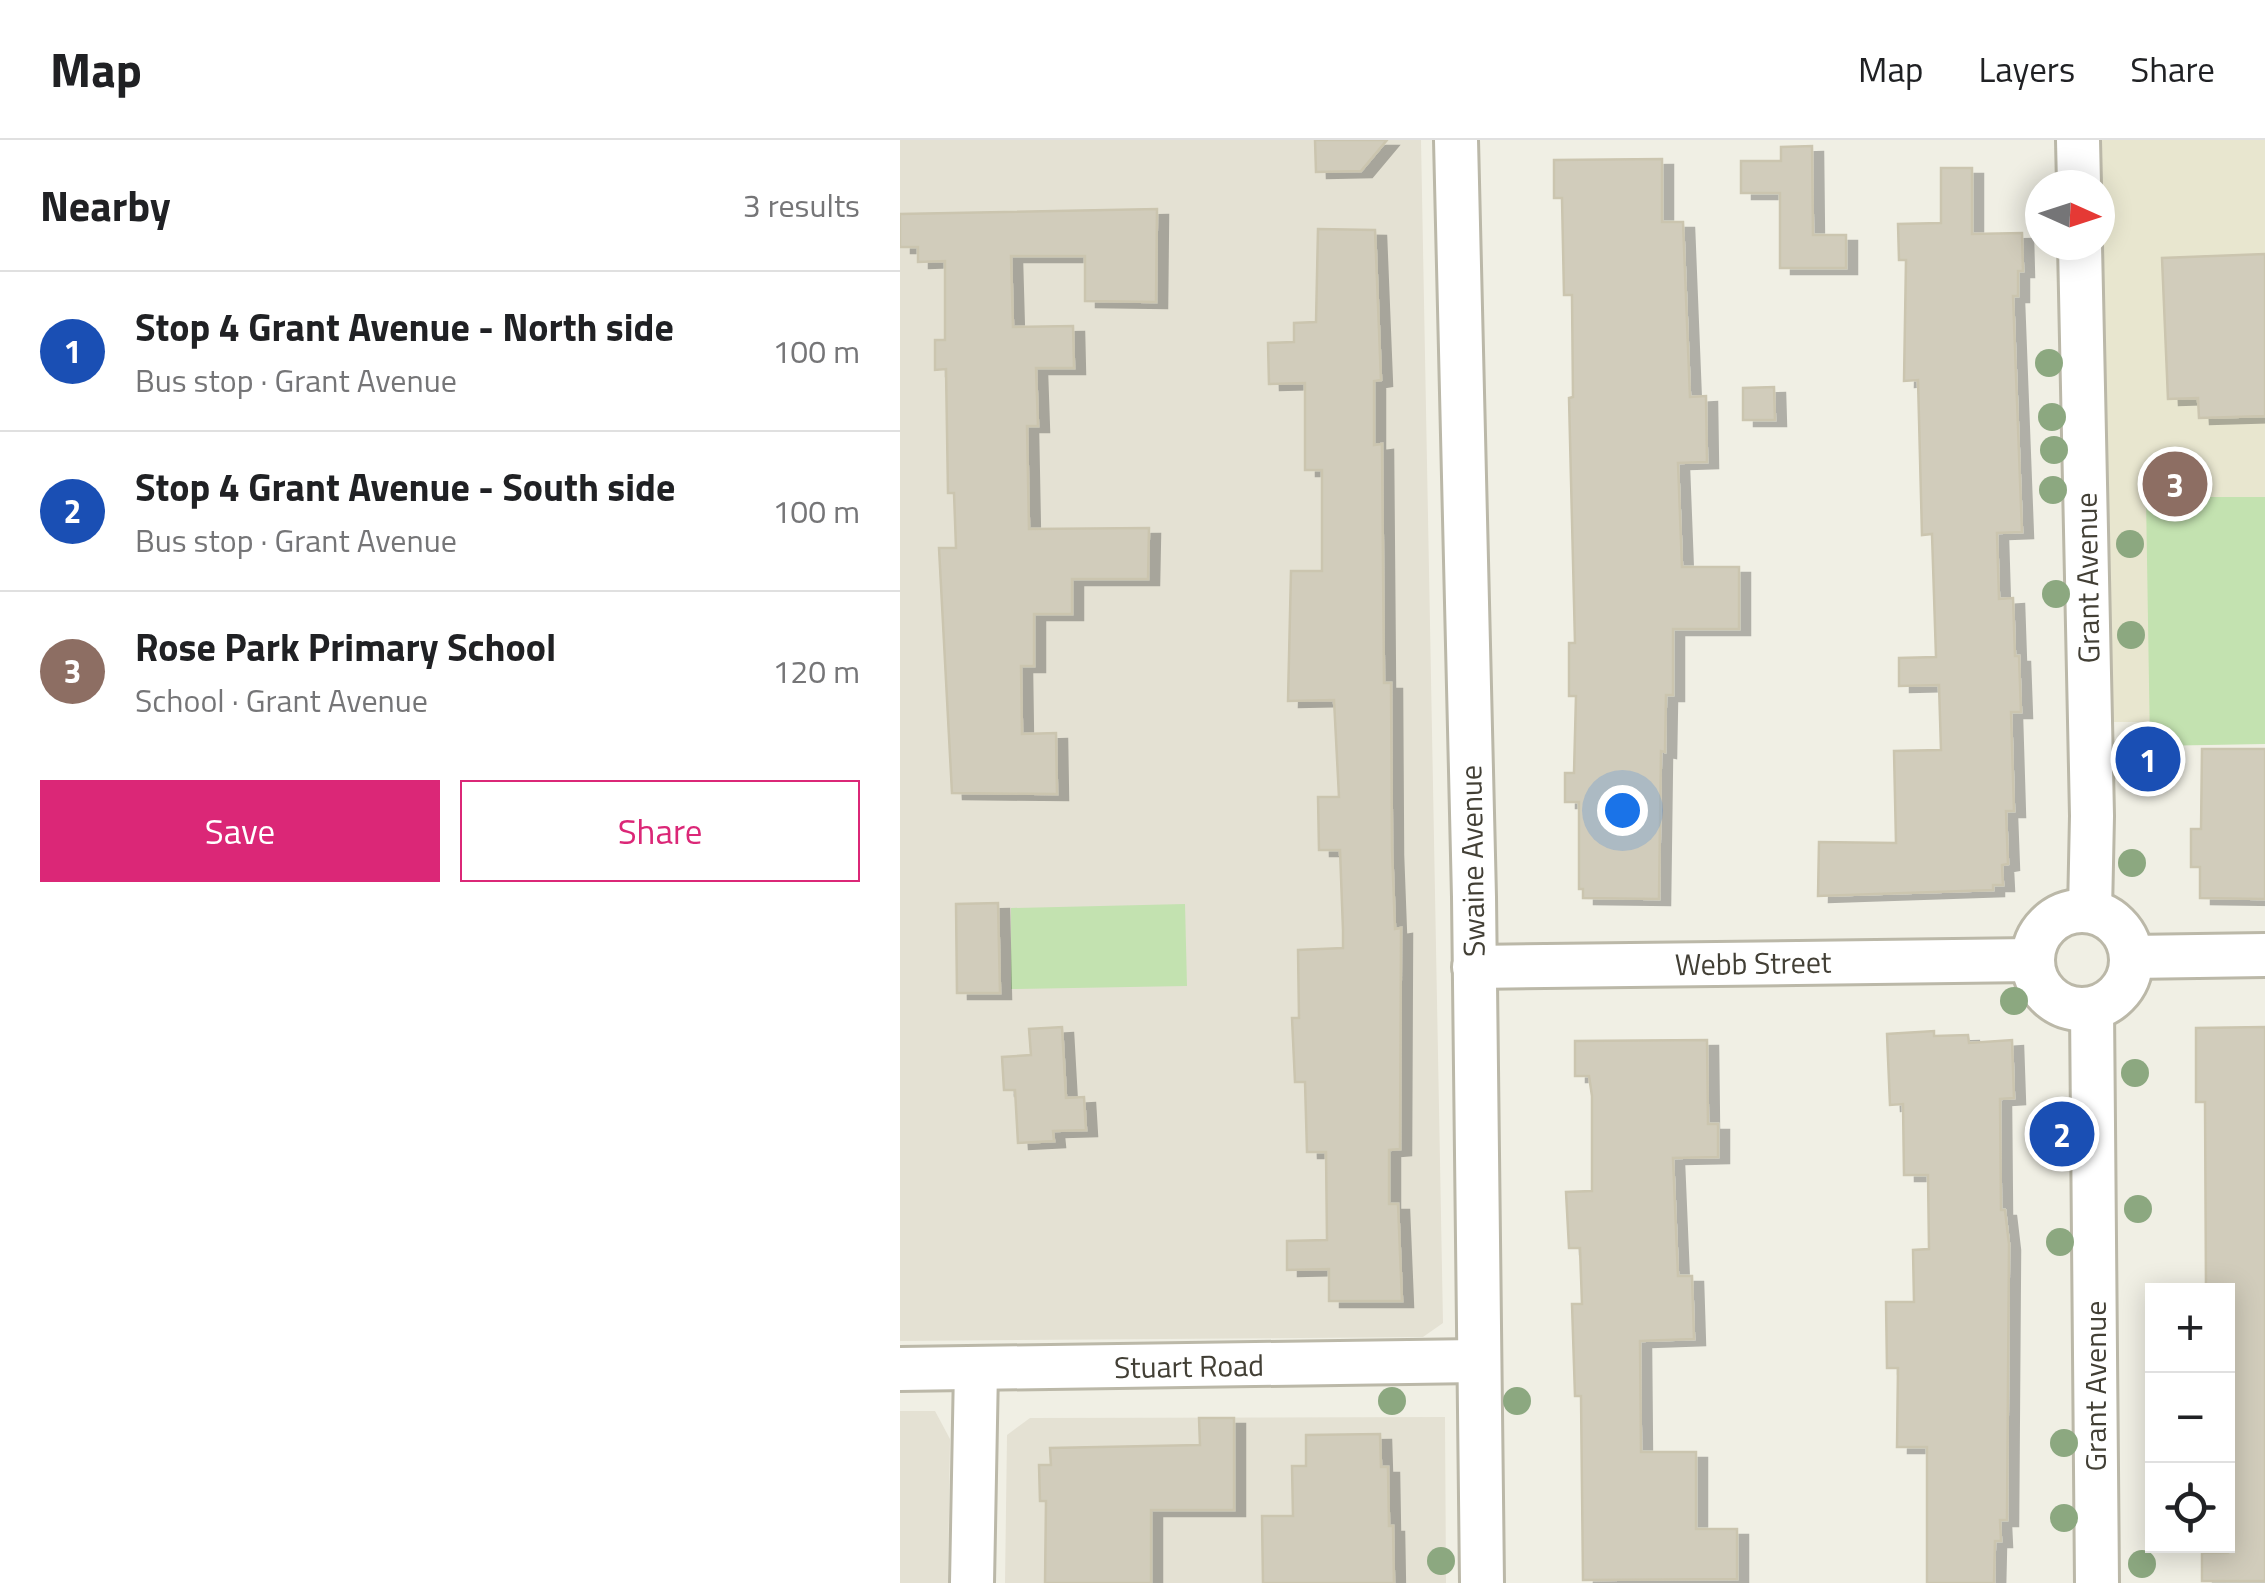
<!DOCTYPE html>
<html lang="en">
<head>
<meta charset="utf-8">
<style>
  body { margin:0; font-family:"Titillium Web",sans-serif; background:#f2f2f2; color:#202124 }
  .controls { position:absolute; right:30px; bottom:30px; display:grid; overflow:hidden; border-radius:0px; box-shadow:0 5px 25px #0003 }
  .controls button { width:90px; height:90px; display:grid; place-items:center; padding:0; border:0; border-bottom:2px solid #e0e0e0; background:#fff; color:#202124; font:50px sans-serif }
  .compass { position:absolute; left:1125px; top:30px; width:90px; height:90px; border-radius:50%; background:#fff; box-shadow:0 5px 25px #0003; rotate:93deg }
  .you { position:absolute; left:722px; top:670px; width:35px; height:35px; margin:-25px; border:8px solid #fff; border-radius:50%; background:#1a73e8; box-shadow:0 0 0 15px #1a73e833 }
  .badge { display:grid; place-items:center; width:65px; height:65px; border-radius:50%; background:#db2777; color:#fff; font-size:32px; font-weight:700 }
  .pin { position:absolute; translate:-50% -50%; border:5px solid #fff; box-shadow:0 2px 10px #0006 }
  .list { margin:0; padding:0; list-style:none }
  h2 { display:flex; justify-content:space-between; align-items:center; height:130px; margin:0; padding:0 40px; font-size:42px }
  h2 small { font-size:32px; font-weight:400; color:#757577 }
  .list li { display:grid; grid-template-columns:65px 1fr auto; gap:30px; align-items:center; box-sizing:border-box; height:160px; padding:0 40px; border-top:2px solid #e0e0e0 }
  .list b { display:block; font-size:38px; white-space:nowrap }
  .list p { margin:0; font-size:32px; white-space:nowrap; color:#757577 }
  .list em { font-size:32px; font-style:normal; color:#757577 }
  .actions { display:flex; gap:20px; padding:30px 40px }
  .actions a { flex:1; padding:22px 0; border:2px solid #db2777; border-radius:0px; text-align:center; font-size:35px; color:#db2777 }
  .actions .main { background:#db2777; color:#fff }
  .icon { flex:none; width:55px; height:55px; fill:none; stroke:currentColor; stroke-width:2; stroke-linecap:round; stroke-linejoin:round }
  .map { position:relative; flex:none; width:1365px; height:1443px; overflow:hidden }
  header { display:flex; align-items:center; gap:60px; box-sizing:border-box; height:140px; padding:0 50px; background:#fff; border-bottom:2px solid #e0e0e0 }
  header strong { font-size:48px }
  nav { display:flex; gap:55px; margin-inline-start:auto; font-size:35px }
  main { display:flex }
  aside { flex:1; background:#fff }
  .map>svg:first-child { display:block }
  .residential { fill:#e4e1d3 }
  .education { fill:#e8e6cf }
  .green { fill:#c3e2b0 }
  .building { fill:#d1ccbb; stroke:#cbc5af; stroke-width:2.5; filter:url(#shadow) }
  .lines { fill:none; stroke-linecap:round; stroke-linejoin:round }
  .minor-casing { stroke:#bbb8a8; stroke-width:48 }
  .minor { stroke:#fff; stroke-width:42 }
  .tree { fill:#8ca880 }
  .labels { text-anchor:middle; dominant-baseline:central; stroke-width:8; stroke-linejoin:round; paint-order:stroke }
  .street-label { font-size:30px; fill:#423f35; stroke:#fff }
</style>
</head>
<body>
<header>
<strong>Map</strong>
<nav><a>Map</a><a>Layers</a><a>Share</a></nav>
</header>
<main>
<aside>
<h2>Nearby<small>3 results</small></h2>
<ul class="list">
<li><span class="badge" style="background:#1a4fb4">1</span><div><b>Stop 4 Grant Avenue - North side</b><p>Bus stop · Grant Avenue</p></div><em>100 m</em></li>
<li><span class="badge" style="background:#1a4fb4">2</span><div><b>Stop 4 Grant Avenue - South side</b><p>Bus stop · Grant Avenue</p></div><em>100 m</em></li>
<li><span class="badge" style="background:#8d6e63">3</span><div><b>Rose Park Primary School</b><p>School · Grant Avenue</p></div><em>120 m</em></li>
</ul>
<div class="actions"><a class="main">Save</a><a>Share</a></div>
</aside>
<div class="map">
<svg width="1365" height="1443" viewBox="0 0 1365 1443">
  <defs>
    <filter id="shadow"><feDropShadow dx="11" dy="6" stdDeviation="0" flood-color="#0004"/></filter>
  </defs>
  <rect width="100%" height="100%" fill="#f0efe4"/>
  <!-- residential -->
  <g class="residential">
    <path d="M 0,0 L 521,0 L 543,1183 L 523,1197 L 0,1201 Z"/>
    <path d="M 0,1271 L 35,1271 L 50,1299 L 48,1443 L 0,1443 Z"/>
    <path d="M 545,1277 L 546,1443 L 105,1443 L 107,1295 L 130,1278 Z"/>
  </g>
  <!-- education -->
  <path class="education" d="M 1179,0 L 1365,0 L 1365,582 L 1190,582 L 1200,45 Z"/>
  <!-- green -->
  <g class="green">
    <path d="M 1246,357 L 1365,357 L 1365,604 L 1250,606 Z"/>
    <path d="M 285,764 L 287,846 L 111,849 L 111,768 Z"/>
  </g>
  <!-- building -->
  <g class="building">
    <path d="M 415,0 L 487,0 L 461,31 L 416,32 Z"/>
    <path d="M 912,6 L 913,95 L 946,95 L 946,128 L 880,128 L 880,53 L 841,53 L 841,21 L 881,21 L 881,7 Z"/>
    <path d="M 762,19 L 762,82 L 783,82 L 790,257 L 806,256 L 807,322 L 778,323 L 782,427 L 839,427 L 839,489 L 773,489 L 773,555 L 766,555 L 765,612 L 761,611 L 759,759 L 683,758 L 683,749 L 679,749 L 679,662 L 665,662 L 665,633 L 674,633 L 676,556 L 669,556 L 669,503 L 675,503 L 669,258 L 673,257 L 672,155 L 664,155 L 662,58 L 654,58 L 654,20 Z"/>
    <path d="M 1041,28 L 1072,28 L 1072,94 L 1122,93 L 1123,131 L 1118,131 L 1118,156 L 1113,156 L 1122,392 L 1097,393 L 1099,459 L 1113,458 L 1115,516 L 1119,516 L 1121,572 L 1111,572 L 1114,671 L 1106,671 L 1108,724 L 1102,725 L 1103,745 L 1093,745 L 1093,750 L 918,756 L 919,702 L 996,703 L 994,611 L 1041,610 L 1039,545 L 999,546 L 999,518 L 1036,517 L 1032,394 L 1022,395 L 1018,240 L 1004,241 L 1006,120 L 999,120 L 998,84 L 1041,83 Z"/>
    <path d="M 257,69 L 256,162 L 185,161 L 185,116 L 111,116 L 113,187 L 173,186 L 174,228 L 136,228 L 138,286 L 127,286 L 129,389 L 249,388 L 248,439 L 172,439 L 172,474 L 134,474 L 134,526 L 121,526 L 122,594 L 156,593 L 157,654 L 52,653 L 39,408 L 56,408 L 54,353 L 48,353 L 46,229 L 35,230 L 35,200 L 45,200 L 45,121 L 18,122 L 18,107 L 0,107 L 0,74 Z"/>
    <path d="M 418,89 L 475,90 L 481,240 L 474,241 L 474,305 L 482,304 L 484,543 L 491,543 L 492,709 L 495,789 L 501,788 L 500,1009 L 489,1010 L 489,1064 L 498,1064 L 502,1161 L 429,1161 L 429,1129 L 387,1130 L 387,1101 L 427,1100 L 426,1012 L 407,1012 L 405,942 L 395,942 L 392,878 L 399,878 L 398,810 L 443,808 L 443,790 L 440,710 L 419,710 L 418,657 L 439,657 L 434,560 L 388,561 L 391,431 L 422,431 L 422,330 L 405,330 L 405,243 L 369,244 L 368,203 L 394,202 L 394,183 L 416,182 Z"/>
    <path d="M 1365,114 L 1365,276 L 1299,278 L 1298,258 L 1268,259 L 1262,118 Z"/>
    <path d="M 874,247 L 875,280 L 843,280 L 843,248 Z"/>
    <path d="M 1302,609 L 1365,609 L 1365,759 L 1300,758 L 1300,727 L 1291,727 L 1291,689 L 1301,689 Z"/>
    <path d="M 98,763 L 100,853 L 57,853 L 56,764 Z"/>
    <path d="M 162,887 L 166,958 L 184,957 L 186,990 L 153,991 L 154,1001 L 118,1003 L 115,950 L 104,950 L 102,917 L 131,915 L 129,889 Z"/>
    <path d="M 1365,887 L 1365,1441 L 1302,1441 L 1302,1413 L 1328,1413 L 1328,1150 L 1306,1150 L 1305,962 L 1296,962 L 1296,888 Z"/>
    <path d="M 1034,891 L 1034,896 L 1068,895 L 1069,903 L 1112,900 L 1114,958 L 1100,959 L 1101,1070 L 1105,1070 L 1109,1104 L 1107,1380 L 1100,1380 L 1101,1401 L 1095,1401 L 1094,1443 L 1027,1443 L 1027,1307 L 997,1307 L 998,1228 L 987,1228 L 986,1162 L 1014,1162 L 1013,1110 L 1029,1109 L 1028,1035 L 1004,1035 L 1003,964 L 990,965 L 987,894 Z"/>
    <path d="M 807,900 L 808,984 L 818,984 L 818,1017 L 773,1018 L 778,1136 L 792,1136 L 794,1199 L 740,1201 L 741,1312 L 796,1312 L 796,1389 L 837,1389 L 837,1439 L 683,1440 L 681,1256 L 675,1256 L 672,1164 L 682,1164 L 680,1108 L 669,1108 L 666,1052 L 692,1051 L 692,956 L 689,936 L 675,936 L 675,901 Z"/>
    <path d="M 299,1278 L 334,1278 L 334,1370 L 251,1370 L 251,1443 L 145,1443 L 146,1361 L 140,1361 L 139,1325 L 151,1325 L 150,1308 L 300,1305 Z"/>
    <path d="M 480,1294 L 481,1327 L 488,1327 L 489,1386 L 493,1386 L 494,1443 L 363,1443 L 362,1376 L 393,1376 L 392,1326 L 406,1326 L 406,1295 Z"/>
  </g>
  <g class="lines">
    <defs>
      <g id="minor">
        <path d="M 556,0 L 574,757 L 582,1443"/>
        <path d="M 1178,0 L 1179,45"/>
        <path d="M 1180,105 L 1192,676 L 1190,771"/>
        <circle cx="1182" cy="820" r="49"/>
        <path d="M 1231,817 L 1365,815"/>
        <path d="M 574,827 L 1132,820"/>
        <path d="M 1192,869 L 1197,1443"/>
        <path d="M 0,1229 L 578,1221"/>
        <path d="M 72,1443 L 76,1229"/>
      </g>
    </defs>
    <!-- minor casing -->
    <use href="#minor" class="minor-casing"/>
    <!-- minor -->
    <use href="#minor" class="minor"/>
  </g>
  <!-- trees -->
  <g class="tree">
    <circle cx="1149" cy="223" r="14"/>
    <circle cx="1152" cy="277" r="14"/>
    <circle cx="1154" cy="310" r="14"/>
    <circle cx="1153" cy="350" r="14"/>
    <circle cx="1230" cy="404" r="14"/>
    <circle cx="1156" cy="454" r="14"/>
    <circle cx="1231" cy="495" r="14"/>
    <circle cx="1232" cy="723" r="14"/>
    <circle cx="1114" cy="861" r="14"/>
    <circle cx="1235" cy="933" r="14"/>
    <circle cx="1161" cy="1004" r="14"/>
    <circle cx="1238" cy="1069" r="14"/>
    <circle cx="1160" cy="1102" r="14"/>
    <circle cx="492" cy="1261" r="14"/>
    <circle cx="617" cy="1261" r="14"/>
    <circle cx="1164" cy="1303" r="14"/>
    <circle cx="1164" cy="1378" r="14"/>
    <circle cx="541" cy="1421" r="14"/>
    <circle cx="1242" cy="1424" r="14"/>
  </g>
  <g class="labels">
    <!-- street labels -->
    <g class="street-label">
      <text transform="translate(1187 438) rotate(-91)">Grant Avenue</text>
      <text transform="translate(572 721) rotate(-91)">Swaine Avenue</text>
      <text transform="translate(853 823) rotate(-1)">Webb Street</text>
      <text transform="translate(289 1226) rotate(-1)">Stuart Road</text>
      <text transform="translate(1195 1246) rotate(-90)">Grant Avenue</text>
    </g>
  </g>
</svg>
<div class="controls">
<button>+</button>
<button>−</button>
<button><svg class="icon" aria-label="locate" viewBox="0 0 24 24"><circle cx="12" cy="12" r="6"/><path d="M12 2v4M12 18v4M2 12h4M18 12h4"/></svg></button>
</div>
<svg class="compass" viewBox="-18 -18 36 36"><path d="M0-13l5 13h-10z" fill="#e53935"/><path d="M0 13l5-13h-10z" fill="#757577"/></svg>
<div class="you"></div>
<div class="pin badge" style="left:1248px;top:619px;background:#1a4fb4">1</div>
<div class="pin badge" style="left:1162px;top:994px;background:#1a4fb4">2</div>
<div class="pin badge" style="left:1275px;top:344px;background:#8d6e63">3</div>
</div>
</main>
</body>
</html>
